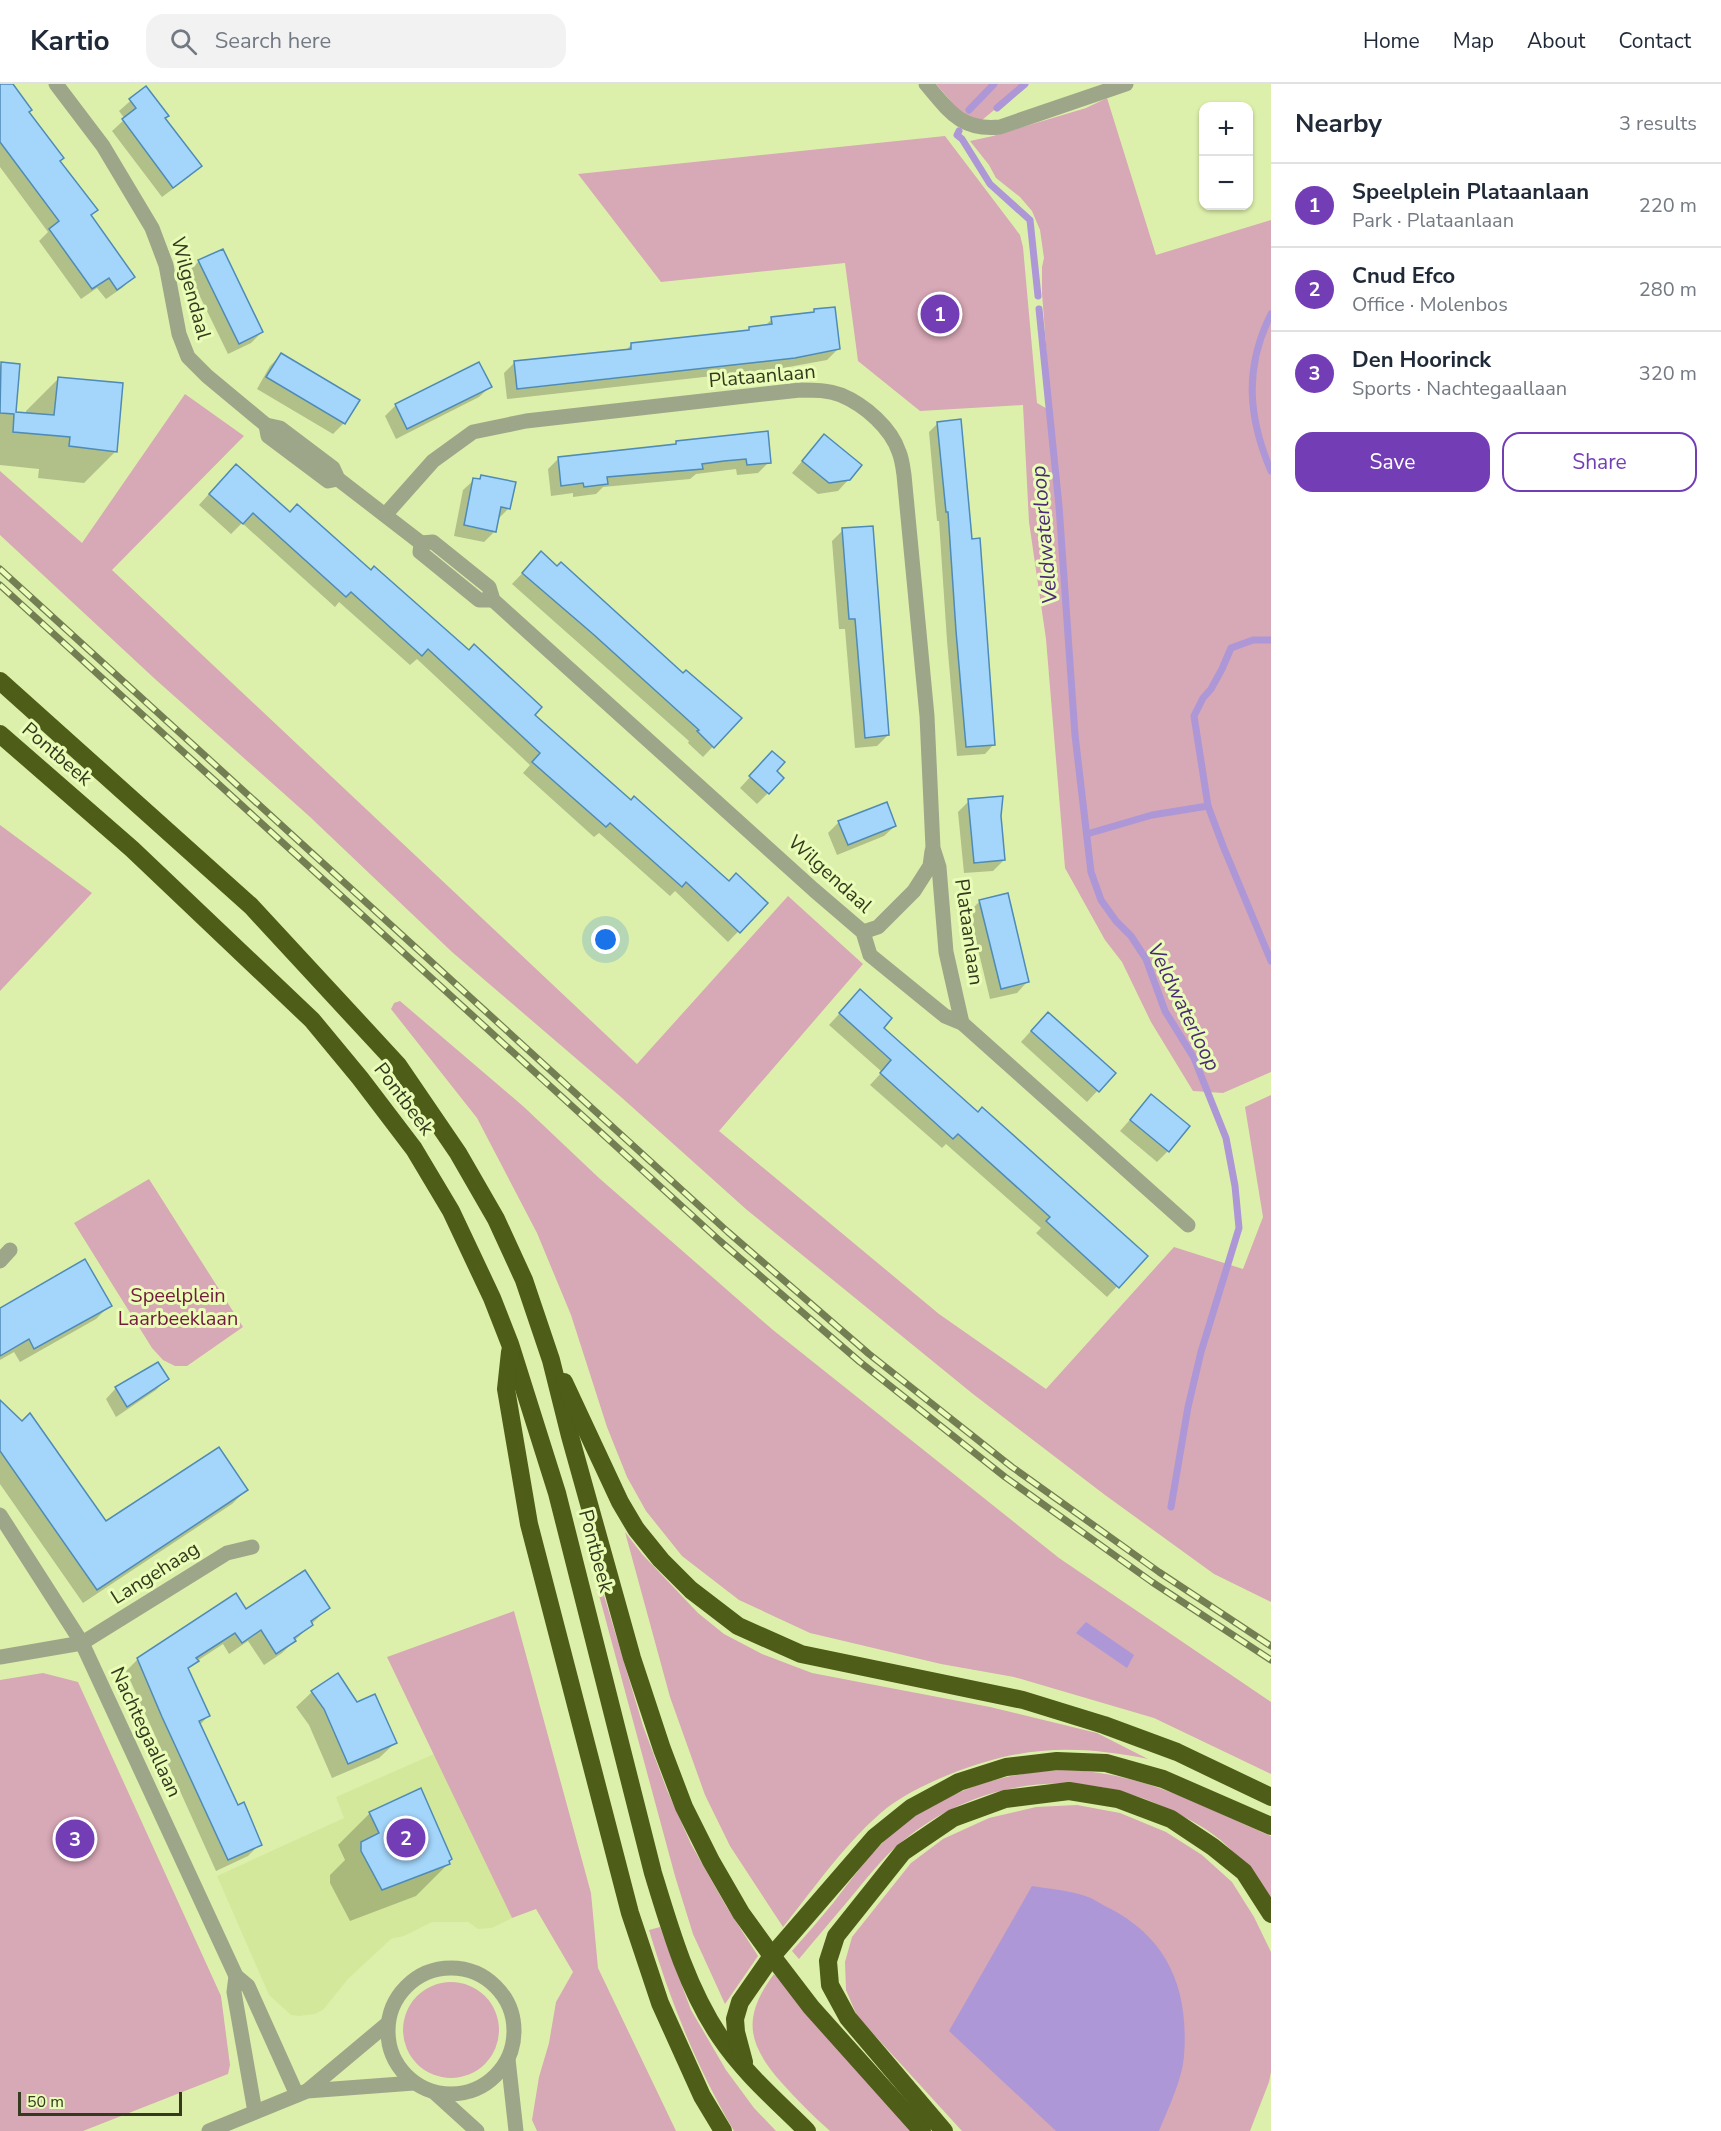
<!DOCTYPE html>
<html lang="en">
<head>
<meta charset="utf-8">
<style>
  body { margin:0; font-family:"Nunito Sans",sans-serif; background:#f2f2f3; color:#1f2937 }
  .controls { position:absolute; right:18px; top:18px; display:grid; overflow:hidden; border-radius:12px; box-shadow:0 2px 4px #0004 }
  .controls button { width:54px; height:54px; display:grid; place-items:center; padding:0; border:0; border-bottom:2px solid #e0e1e3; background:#fff; color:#1f2937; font:30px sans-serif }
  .scale { position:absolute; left:18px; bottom:15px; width:164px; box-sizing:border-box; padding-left:6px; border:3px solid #333a1e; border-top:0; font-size:16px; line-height:21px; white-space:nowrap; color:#333a1e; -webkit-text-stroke:4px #eafdb8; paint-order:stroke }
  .you { position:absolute; left:606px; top:856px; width:21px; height:21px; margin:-15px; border:4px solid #fff; border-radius:50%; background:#1a73e8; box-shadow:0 0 0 9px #1a73e833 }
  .badge { display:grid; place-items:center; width:39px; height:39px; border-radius:50%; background:#733eb5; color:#fff; font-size:20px; font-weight:700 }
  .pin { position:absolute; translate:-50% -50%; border:3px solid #fff; box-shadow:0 2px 6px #0006 }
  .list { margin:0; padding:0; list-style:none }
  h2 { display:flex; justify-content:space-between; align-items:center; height:78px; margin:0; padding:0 24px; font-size:26px }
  h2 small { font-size:20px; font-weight:400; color:#747a83 }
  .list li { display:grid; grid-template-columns:39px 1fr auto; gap:18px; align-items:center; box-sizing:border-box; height:84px; padding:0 24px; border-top:2px solid #e0e1e3 }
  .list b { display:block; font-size:22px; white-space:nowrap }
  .list p { margin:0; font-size:20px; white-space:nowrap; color:#747a83 }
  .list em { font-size:20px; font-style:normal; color:#747a83 }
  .actions { display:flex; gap:12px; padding:18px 24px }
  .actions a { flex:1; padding:14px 0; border:2px solid #733eb5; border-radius:18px; text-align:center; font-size:21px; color:#733eb5 }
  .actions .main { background:#733eb5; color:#fff }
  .icon { flex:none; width:33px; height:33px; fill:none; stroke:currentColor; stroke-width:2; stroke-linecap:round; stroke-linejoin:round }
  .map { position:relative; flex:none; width:1271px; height:2047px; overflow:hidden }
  header { display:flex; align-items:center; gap:36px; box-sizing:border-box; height:84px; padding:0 30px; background:#fff; border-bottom:2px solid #e0e1e3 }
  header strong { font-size:28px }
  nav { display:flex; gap:33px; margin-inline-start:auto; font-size:21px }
  .search { width:420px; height:54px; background:#f2f2f3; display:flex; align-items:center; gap:15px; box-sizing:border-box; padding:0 21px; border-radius:18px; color:#747a83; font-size:22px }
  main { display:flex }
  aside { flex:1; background:#fff }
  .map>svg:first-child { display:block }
  .built { fill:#d4e89b }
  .green { fill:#d7a8b5 }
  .water { fill:#ad97d6 }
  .shadow { fill:#0003 }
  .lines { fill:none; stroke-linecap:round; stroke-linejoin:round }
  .stream { stroke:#ad97d6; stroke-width:7 }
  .building { fill:#a4d6fb; stroke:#4e8bb6; stroke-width:1.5 }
  .street { stroke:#9ea689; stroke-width:15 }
  .highway { stroke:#4e5d17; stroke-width:18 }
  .rail-casing { stroke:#737e53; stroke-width:7 }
  .rail { stroke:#eafdb8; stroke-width:4.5; stroke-dasharray:14; stroke-linecap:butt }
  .labels { text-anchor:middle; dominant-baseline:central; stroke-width:6; stroke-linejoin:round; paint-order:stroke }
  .street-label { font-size:20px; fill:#333a1e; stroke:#eafdb8 }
  .park-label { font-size:20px; fill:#721b3e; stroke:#eafdb8 }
  .water-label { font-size:21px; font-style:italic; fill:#4b2a75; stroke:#eafdb8 }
</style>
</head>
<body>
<header>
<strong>Kartio</strong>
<div class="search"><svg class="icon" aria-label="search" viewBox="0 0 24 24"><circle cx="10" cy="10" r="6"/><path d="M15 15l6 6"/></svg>Search here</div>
<nav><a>Home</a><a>Map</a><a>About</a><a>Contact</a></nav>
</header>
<main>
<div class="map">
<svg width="1271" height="2047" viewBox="0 0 1271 2047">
  <rect width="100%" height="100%" fill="#ddf0ab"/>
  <!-- built -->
  <path class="built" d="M 434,1670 L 512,1834 L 492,1844 L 478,1845 L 468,1838 L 432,1838 L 404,1852 L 391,1855 L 348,1895 L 323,1926 L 315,1930 L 299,1932 L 291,1931 L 269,1911 L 217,1792 L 344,1734 L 336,1713 Z"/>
  <!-- green -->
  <g class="green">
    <path d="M 936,0 L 1025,0 L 981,37 L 967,36 Z"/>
    <path d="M 1107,14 L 1156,171 L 1271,136 L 1271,988 L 1223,1009 L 1193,1007 L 1151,938 L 1122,878 L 1105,856 L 1065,784 L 1046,555 L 1029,438 L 1023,321 L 920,327 L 858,277 L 845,179 L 661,198 L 578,90 L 945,52 L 1020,151 L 1023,163 L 1037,319 L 1051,327 L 1042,209 L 1042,183 L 1044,174 L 1040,146 L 1032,127 L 1020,113 L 996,94 L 989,81 L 970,57 L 993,52 L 1086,24 Z"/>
    <path d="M 185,310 L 244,352 L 112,486 L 637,980 L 788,812 L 863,880 L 719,1047 L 939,1230 L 1046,1305 L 1174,1163 L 1243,1185 L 1263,1133 L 1245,1023 L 1271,1011 L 1271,1518 L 1214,1490 L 1105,1411 L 973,1310 L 747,1126 L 621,1013 L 452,868 L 309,732 L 155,595 L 0,451 L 0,387 L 82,459 Z"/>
    <path d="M 0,741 L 92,809 L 0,907 Z"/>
    <path d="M 400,917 L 524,1023 L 599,1094 L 773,1246 L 1059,1474 L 1271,1618 L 1271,1690 L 1154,1634 L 1014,1593 L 941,1580 L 810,1549 L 739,1516 L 682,1472 L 646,1427 L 627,1393 L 607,1343 L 571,1231 L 537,1149 L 477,1034 L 391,925 L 394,919 Z"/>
    <path d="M 149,1095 L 243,1243 L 187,1282 L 175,1282 L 163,1276 L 152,1264 L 74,1139 Z"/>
    <path d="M 625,1448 L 642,1470 L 698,1529 L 724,1550 L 762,1570 L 812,1589 L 990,1623 L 1097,1649 L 1148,1675 C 1073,1660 1020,1662 948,1691 C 928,1699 906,1710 888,1723 C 847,1756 816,1802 783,1843 L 730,1762 L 705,1711 L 670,1613 Z"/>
    <path d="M 600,1498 L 643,1642 L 667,1706 L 691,1760 L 726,1822 L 758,1872 L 725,1920 L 693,1850 L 675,1792 L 596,1500 Z"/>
    <path d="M 514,1527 L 591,1809 L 598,1884 L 676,2047 L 537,2047 L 532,2036 L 539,1993 L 549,1959 L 556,1918 L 573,1888 L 536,1825 L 512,1834 L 387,1573 Z"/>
    <path d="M 43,1589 L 78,1598 L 221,1912 L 230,1981 L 228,1990 L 83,2047 L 0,2047 L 0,1596 Z"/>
    <path d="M 1063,1686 C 1142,1687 1201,1722 1271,1752 L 1271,1818 C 1257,1797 1244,1778 1226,1761 C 1210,1746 1191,1736 1172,1727 C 1083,1682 981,1693 904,1756 C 886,1770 871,1789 857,1806 C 838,1829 818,1852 799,1875 L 792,1867 C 806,1851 820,1835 834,1818 C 853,1793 873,1766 897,1745 C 945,1707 1003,1688 1063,1686 Z"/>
    <path d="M 1077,1721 L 1120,1729 L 1166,1748 L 1202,1771 L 1232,1798 L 1254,1833 L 1271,1868 L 1271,1988 L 1269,1998 L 1250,2047 L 962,2047 L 857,1932 L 846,1906 L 845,1878 L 852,1853 L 911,1779 L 943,1755 L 989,1734 L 1036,1723 Z"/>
    <path d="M 660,1843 L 691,1926 L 726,1986 L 754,2024 L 776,2047 L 734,2047 C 697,1984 670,1917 649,1846 Z"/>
    <path d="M 774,1890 L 912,2047 L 830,2047 C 813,2032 796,2015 781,1998 C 747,1959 742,1933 774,1890 Z"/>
    <circle cx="451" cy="1946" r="48"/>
  </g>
  <!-- water -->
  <g class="water">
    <path d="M 1086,1538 L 1134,1571 L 1127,1584 L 1076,1549 Z"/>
    <path d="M 1032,1802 C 1049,1805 1066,1806 1082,1811 C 1091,1813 1099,1819 1107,1823 C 1169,1854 1189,1906 1184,1972 C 1182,1996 1168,2025 1159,2047 L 1056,2047 L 949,1947 Z"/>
  </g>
  <!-- shadow -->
  <g class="shadow">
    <path d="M 0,0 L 11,0 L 59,77 L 89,132 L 133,193 L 122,204 L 106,215 L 97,204 L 81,215 L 39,157 L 48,148 L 0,83 Z"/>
    <path d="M 145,4 L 164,34 L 200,82 L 189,93 L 162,113 L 112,47 L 125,35 L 119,27 Z"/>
    <path d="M 199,177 L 262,248 L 251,259 L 228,270 L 188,188 Z"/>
    <path d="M 815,227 L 838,265 L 827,276 L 783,284 L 507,315 L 504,289 L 515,278 L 625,267 L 631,261 L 745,248 L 750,244 L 764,243 L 772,235 L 812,230 Z"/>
    <path d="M 281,271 L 344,339 L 333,350 L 257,305 L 270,282 Z"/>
    <path d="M 2,280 L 15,330 L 26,331 L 26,327 L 58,295 L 116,367 L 84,399 L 38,394 L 39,385 L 0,381 L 0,282 Z"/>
    <path d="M 478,280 L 490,303 L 479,313 L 396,355 L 385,332 L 396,321 Z"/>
    <path d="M 938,339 L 971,456 L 994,660 L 985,670 L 957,672 L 947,557 L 939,437 L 937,437 L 929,348 Z"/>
    <path d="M 677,358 L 769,378 L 758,389 L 737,391 L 736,385 L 696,390 L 690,395 L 603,403 L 596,410 L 573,413 L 573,409 L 551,412 L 548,385 L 559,374 L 673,362 Z"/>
    <path d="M 814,363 L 849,395 L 838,407 L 818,410 L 792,389 Z"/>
    <path d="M 225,392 L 289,430 L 533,631 L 631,718 L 729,799 L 766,819 L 728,858 L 675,807 L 670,812 L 599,749 L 594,753 L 523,689 L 530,681 L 417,575 L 410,581 L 339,518 L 335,523 L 242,439 L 231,450 L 199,421 Z"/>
    <path d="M 482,393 L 509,424 L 498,435 L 495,447 L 484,458 L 454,452 L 463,406 L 474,396 L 478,396 Z"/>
    <path d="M 843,446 L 888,651 L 877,662 L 855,664 L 845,545 L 839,545 L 832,457 Z"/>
    <path d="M 531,480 L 683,591 L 740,634 L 703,673 L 688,659 L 689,657 L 512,500 Z"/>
    <path d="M 762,680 L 775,687 L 768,709 L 757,720 L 740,704 Z"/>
    <path d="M 969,717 L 1000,738 L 1004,776 L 993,787 L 964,789 L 958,728 Z"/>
    <path d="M 839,738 L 895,742 L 884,752 L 837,771 L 828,749 Z"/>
    <path d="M 980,817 L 1027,898 L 1017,909 L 990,915 L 969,828 Z"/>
    <path d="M 850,918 L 1146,1172 L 1107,1213 L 1036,1149 L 1041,1144 L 946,1060 L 942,1064 L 870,1001 L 882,988 L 829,941 Z"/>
    <path d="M 1037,940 L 1114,989 L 1087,1018 L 1021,958 Z"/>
    <path d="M 1151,1012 L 1168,1067 L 1157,1078 L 1120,1047 Z"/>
    <path d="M 110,1221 L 96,1235 L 20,1278 L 14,1268 L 0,1276 L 0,1226 Z"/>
    <path d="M 167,1295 L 156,1306 L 116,1333 L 106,1315 L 116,1304 Z"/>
    <path d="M 0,1318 L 105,1439 L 246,1406 L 232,1420 L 83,1519 L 0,1400 Z"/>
    <path d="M 328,1524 L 282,1569 L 264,1581 L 248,1557 L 229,1570 L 223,1560 L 197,1577 L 187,1586 L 208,1632 L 200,1641 L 237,1723 L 260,1760 L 248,1772 L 216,1787 L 126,1587 L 138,1575 L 246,1527 Z"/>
    <path d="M 312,1608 L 395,1659 L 379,1674 L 332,1694 L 309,1641 L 296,1623 Z"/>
    <path d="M 370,1729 L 448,1777 L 448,1780 L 416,1812 L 350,1837 L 330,1799 L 330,1791 L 345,1776 L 338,1761 Z"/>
  </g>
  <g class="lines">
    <!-- stream -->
    <g class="stream">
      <path d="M 997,24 L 1025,0"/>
      <path d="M 969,26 L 994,0"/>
      <path d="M 959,47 L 957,51 L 962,55 L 990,100 L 1030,136 L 1038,212"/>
      <path d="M 1039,225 L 1059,422 L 1075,651 L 1091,788 L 1101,816 L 1116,837 L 1131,852 L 1146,875 L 1165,927 L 1194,974 L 1226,1054 L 1235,1102 L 1239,1144 L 1201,1268 L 1188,1323 L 1171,1423"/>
      <path d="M 1271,230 C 1244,284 1248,333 1271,387"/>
      <path d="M 1208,722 L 1223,762 L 1271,877"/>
      <path d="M 1087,750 L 1152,731 L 1208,722 L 1194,632 L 1203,614 L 1211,605 L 1222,585 L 1231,564 L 1253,556 L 1271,556"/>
    </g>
  </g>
  <!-- building -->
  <g class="building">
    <path d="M 0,0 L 13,0 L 32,26 L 29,28 L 64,74 L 60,77 L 98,126 L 91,131 L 135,193 L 117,206 L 109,194 L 92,205 L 49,145 L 59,137 L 0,58 Z"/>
    <path d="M 146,2 L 169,32 L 165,34 L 202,82 L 173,104 L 122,35 L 136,24 L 129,15 Z"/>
    <path d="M 223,165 L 263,248 L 239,260 L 198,176 Z"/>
    <path d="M 835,223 L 840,265 L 795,274 L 517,305 L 514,277 L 631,265 L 631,259 L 749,246 L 749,243 L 772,240 L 771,233 L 814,228 L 814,225 Z"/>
    <path d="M 281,269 L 360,316 L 345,340 L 266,293 Z"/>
    <path d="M 1,278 L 20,280 L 16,328 L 54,331 L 58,293 L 123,299 L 117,368 L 69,362 L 70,353 L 13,348 L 14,330 L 0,329 Z"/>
    <path d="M 479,278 L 492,303 L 407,345 L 395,320 Z"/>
    <path d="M 961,335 L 972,455 L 980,454 L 995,661 L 966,663 L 956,547 L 948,428 L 946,428 L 937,338 Z"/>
    <path d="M 768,347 L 771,379 L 747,381 L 746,375 L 724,377 L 702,380 L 703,385 L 607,393 L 608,400 L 584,403 L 583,399 L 561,402 L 558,373 L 676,360 L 676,357 Z"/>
    <path d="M 824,350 L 862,381 L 850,396 L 829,399 L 802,377 Z"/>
    <path d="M 236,380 L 290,428 L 297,420 L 371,486 L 374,482 L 469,566 L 474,560 L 542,623 L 535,631 L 631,716 L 634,712 L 729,797 L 736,789 L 768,819 L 740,849 L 686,798 L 682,803 L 610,739 L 606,743 L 532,678 L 540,669 L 428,565 L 422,572 L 351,508 L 346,513 L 253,429 L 243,440 L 209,410 Z"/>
    <path d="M 481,391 L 516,398 L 510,425 L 501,423 L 496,448 L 464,441 L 473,394 L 480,395 Z"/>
    <path d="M 873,442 L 889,651 L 865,654 L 855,535 L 849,535 L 842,444 Z"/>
    <path d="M 541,467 L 557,482 L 561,478 L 683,589 L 686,586 L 742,634 L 714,664 L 697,647 L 699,646 L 593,550 L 522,489 Z"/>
    <path d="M 772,667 L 785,678 L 777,687 L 784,694 L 769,710 L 749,692 Z"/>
    <path d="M 1003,712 L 1001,732 L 1005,776 L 974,779 L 968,715 Z"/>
    <path d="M 887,718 L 896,742 L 848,761 L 838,737 Z"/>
    <path d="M 1008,809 L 1029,898 L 1001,905 L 979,816 Z"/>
    <path d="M 860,905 L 892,934 L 884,944 L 978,1028 L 982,1023 L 1148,1172 L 1119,1204 L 1046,1137 L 1050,1133 L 958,1050 L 953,1055 L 880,989 L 891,976 L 839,929 Z"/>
    <path d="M 1048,928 L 1116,989 L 1099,1008 L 1031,947 Z"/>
    <path d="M 1151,1010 L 1190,1042 L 1169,1068 L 1130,1036 Z"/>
    <path d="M 85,1175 L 112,1222 L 34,1265 L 29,1255 L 0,1272 L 0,1224 Z"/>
    <path d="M 158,1278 L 169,1295 L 127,1323 L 115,1303 Z"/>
    <path d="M 0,1316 L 22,1337 L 30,1329 L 106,1437 L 219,1363 L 248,1406 L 97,1506 L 0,1367 Z"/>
    <path d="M 305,1486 L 330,1524 L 311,1537 L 313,1541 L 294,1554 L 296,1557 L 276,1570 L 261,1546 L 242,1559 L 235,1549 L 196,1574 L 199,1577 L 188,1584 L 210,1632 L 199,1637 L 238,1721 L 244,1718 L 262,1761 L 228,1776 L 162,1633 L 137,1574 L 236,1509 L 246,1525 Z"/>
    <path d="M 338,1589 L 357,1618 L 375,1610 L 397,1659 L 348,1680 L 324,1625 L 311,1607 Z"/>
    <path d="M 421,1704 L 452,1775 L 449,1777 L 450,1780 L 382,1806 L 361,1767 L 361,1758 L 379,1749 L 369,1728 Z"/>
  </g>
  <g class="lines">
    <!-- street -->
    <g class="street">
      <path d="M 56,0 L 103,62 L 152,144 L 166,181 L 179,250 L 188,273 L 207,292 L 266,341 L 280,344 L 333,384 L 338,395 L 421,459 L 433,458 L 489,503 L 493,516 L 814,806 L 863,848 L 870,871 L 945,932 L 962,939 L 1188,1141"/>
      <path d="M 926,0 C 949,27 961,47 1000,43 L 1126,0"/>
      <path d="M 266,341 L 268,352 L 328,397 L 338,395"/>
      <path d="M 385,431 L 433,377 L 473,348 L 526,337 L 800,306 C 814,306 828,306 841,311 C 865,321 891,344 899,368 C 902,375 903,384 904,391 L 927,632 L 933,764 L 939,783 L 946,868 L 962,939"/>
      <path d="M 421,459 L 420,468 L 479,516 L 493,516"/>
      <path d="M 863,848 L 878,843 L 914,807 L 930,782 L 932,767"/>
      <path d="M 0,1177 L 10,1166"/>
      <path d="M 0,1431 L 82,1559 L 236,1892"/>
      <path d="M 0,1573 L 82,1559 L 227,1469 L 252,1463"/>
      <circle cx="451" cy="1947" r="63"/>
      <path d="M 508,1975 L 516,2047"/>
      <path d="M 307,2007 L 387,1940"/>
      <path d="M 434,2008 L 477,2047"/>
      <path d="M 255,2028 L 234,1908 L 236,1892 L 248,1902 L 297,2011"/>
      <path d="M 209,2047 L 307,2007 L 414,1999"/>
    </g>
    <!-- highway -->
    <g class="highway">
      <path d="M 0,597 L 251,822 L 398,981 L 458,1069 L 496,1135 L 524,1196 L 551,1276 L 570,1352 L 632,1574 L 662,1665 L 684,1723 L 711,1777 L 741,1829 L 772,1872 L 811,1923 L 922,2047"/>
      <path d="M 0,650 L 132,765 L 312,936 L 360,994 L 414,1065 L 451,1127 L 492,1214 L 510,1260 L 557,1409 L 653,1789 C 670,1845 687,1904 720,1953 C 744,1989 777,2017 807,2047"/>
      <path d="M 510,1268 L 506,1305 L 529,1440 L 630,1829 L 660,1919 L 702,2012 L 723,2047"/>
      <path d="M 564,1298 L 620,1418 L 636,1445 L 661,1476 L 691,1506 L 738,1542 L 801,1570 L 1023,1616 L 1104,1641 L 1177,1668 L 1271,1713"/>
      <path d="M 744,1978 L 736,1948 L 735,1935 L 740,1918 L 772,1872 L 875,1753 L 911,1724 L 959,1698 L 1006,1683 L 1057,1677 L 1106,1679 L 1163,1695 L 1271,1742"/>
      <path d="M 944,2047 L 848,1934 L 830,1901 L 828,1877 L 836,1852 L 903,1768 L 953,1734 L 1005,1715 L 1069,1707 L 1118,1715 L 1171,1735 L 1213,1763 L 1244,1788 L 1271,1830"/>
    </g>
    <defs>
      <g id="rail">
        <path d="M 0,485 L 728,1148 L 869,1270 L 1012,1383 L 1159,1488 L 1271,1562"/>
        <path d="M 0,501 L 720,1157 L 860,1278 L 1005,1393 L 1152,1498 L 1271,1576"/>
      </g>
    </defs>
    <!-- rail casing -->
    <use href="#rail" class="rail-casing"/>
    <!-- rail -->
    <use href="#rail" class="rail"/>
  </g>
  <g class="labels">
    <!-- street labels -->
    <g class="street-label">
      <text transform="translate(191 204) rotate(75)">Wilgendaal</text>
      <text transform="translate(762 292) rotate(-5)">Plataanlaan</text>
      <text transform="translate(57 670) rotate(41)">Pontbeek</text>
      <text transform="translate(830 790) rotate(42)">Wilgendaal</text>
      <text transform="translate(969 848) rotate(82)">Plataanlaan</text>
      <text transform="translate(404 1015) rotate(53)">Pontbeek</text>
      <text transform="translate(596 1467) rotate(75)">Pontbeek</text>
      <text transform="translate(155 1489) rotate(-32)">Langehaag</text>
      <text transform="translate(146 1648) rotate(65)">Nachtegaallaan</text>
    </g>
    <!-- park labels -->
    <g class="park-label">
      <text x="178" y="1211">Speelplein<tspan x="178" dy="23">Laarbeeklaan</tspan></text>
    </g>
    <!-- water labels -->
    <g class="water-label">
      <text transform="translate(1044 451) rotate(-95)">Veldwaterloop</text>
      <text transform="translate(1184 923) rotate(64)">Veldwaterloop</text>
    </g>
  </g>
</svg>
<div class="controls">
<button>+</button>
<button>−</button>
</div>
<div class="scale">50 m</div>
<div class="you"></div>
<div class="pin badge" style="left:940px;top:230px">1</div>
<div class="pin badge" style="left:406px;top:1754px">2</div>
<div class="pin badge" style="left:75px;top:1755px">3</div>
</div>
<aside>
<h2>Nearby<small>3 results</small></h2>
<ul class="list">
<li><span class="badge">1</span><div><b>Speelplein Plataanlaan</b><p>Park · Plataanlaan</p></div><em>220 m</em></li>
<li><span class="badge">2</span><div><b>Cnud Efco</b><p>Office · Molenbos</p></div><em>280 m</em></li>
<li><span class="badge">3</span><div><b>Den Hoorinck</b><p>Sports · Nachtegaallaan</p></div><em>320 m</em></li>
</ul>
<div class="actions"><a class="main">Save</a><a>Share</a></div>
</aside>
</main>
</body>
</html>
